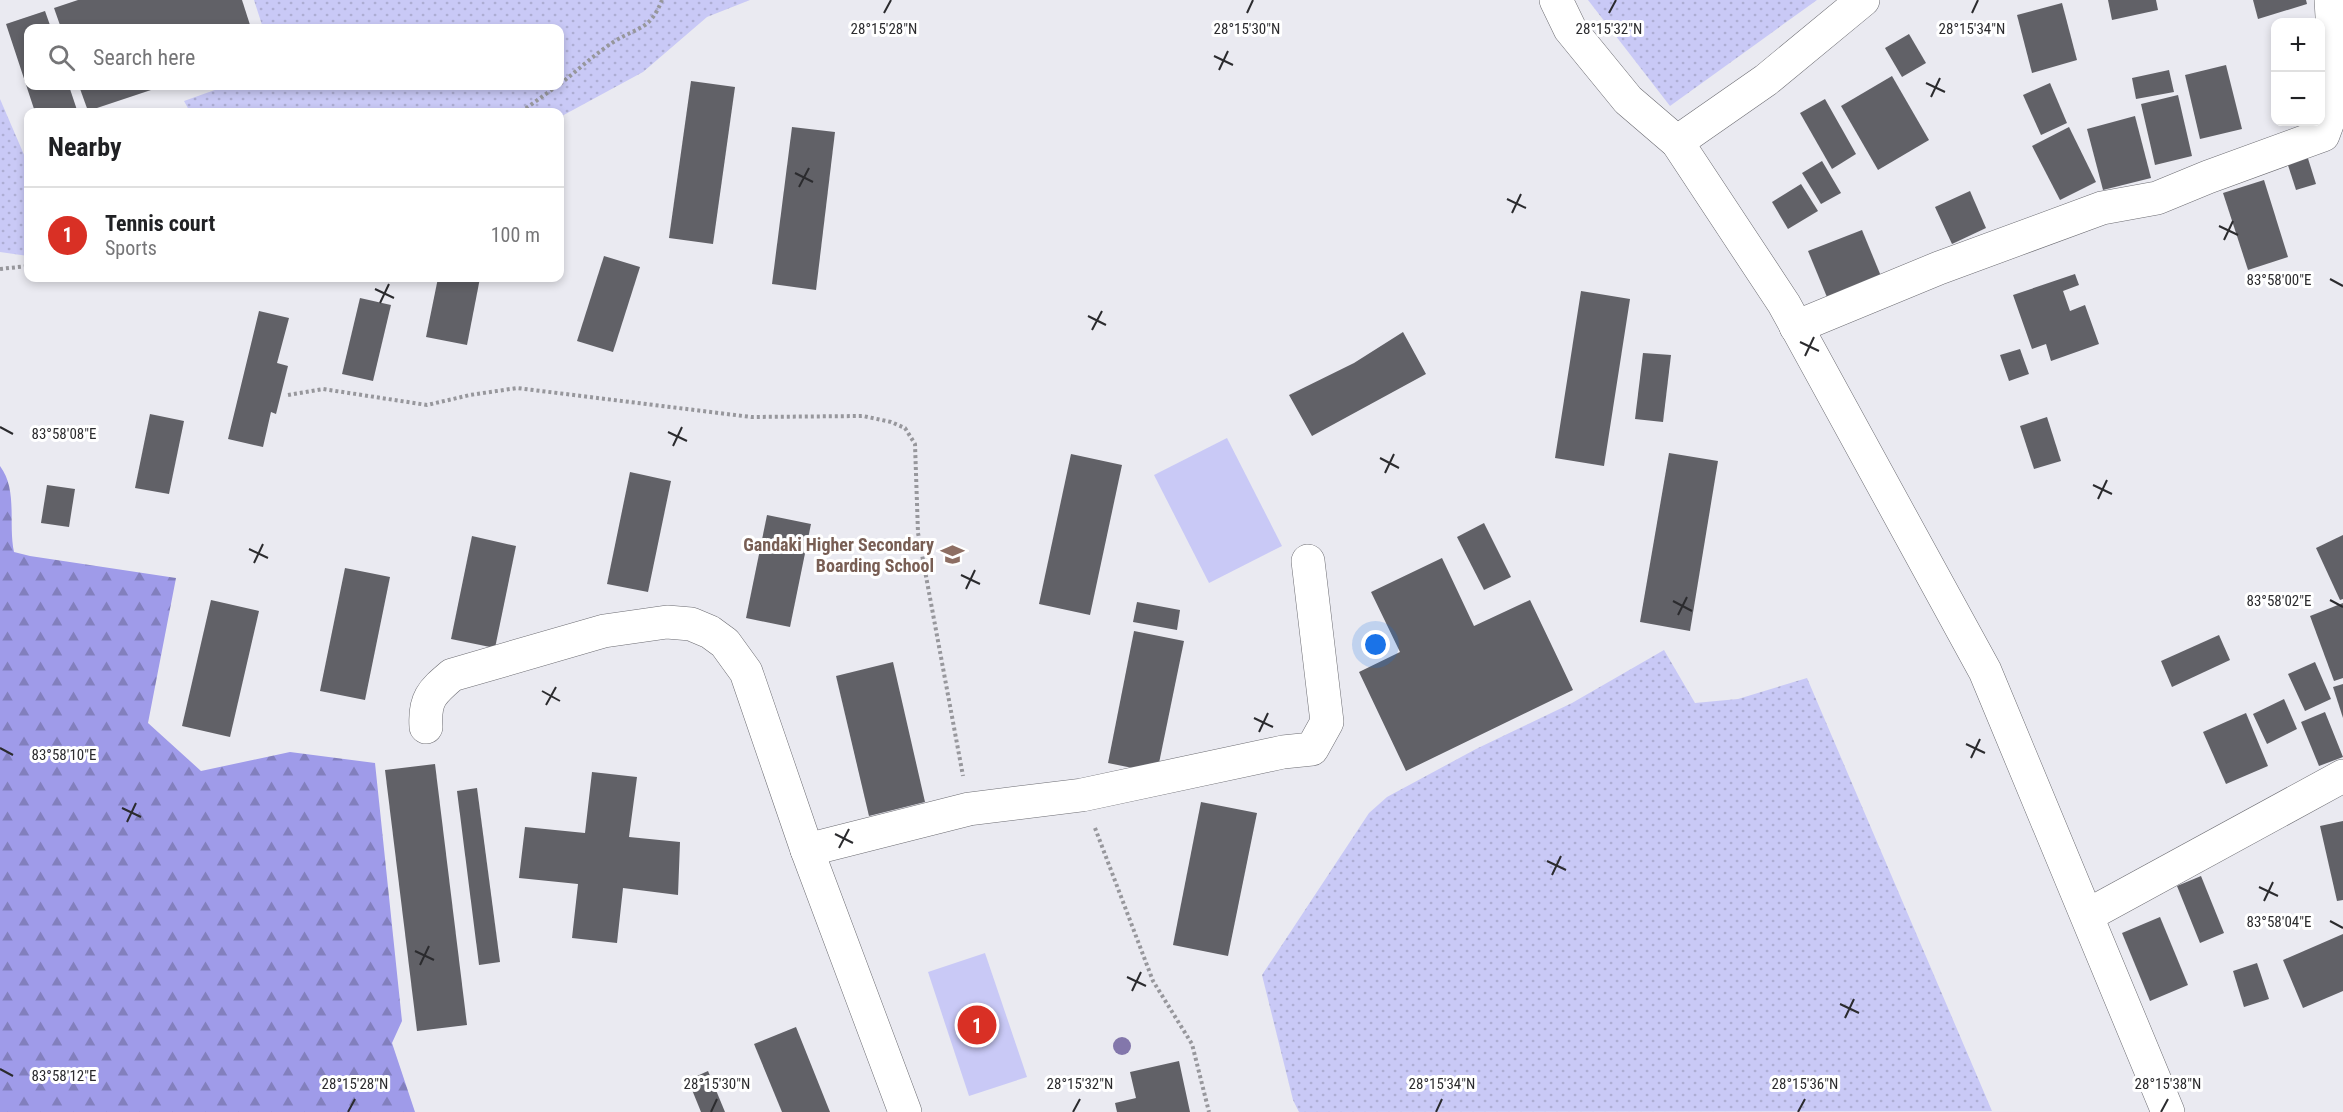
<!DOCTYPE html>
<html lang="en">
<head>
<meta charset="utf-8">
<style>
  body { margin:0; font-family:"Roboto Condensed",sans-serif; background:#f6f6f6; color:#202124 }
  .controls { position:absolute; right:18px; top:18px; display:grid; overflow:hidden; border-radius:12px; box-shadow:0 3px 9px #0003 }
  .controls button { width:54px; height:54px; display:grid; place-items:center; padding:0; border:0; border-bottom:2px solid #e0e0e0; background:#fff; color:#202124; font:30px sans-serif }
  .you { position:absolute; left:1376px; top:645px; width:21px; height:21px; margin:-15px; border:4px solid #fff; border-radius:50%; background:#1a73e8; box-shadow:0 0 0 9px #1a73e833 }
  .badge { display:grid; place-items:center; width:39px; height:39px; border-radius:50%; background:#d93025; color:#fff; font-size:20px; font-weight:700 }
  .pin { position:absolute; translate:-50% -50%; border:3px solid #fff; box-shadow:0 2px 6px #0006 }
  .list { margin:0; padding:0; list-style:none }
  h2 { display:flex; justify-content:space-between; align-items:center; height:78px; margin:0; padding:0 24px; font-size:26px }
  h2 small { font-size:20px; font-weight:400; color:#757577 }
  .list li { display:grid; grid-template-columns:39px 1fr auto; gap:18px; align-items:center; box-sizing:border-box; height:96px; padding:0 24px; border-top:2px solid #e0e0e0 }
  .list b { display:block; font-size:22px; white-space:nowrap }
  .list p { margin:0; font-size:20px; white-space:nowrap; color:#757577 }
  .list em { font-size:20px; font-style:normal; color:#757577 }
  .icon { flex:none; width:33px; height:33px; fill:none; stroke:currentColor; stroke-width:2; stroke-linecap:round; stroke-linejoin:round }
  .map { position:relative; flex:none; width:2343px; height:1112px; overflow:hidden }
  .search { position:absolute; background:#fff; box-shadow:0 3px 9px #0003; left:24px; top:24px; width:540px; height:66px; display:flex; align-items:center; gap:15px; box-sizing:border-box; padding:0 21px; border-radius:12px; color:#757577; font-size:22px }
  .panel { position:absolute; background:#fff; box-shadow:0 3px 9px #0003; left:24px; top:108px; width:540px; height:174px; border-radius:12px }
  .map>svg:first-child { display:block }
  .green { fill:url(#green-dots) }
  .forest { fill:url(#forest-firs) }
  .pitch { fill:#c9c9f6 }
  .building { fill:#616167 }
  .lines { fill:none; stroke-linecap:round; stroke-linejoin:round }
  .minor-casing { stroke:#6c6c72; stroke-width:34 }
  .path { stroke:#97979c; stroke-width:4; stroke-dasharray:3 3; stroke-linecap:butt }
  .minor { stroke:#fff; stroke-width:33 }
  .tree { fill:#8377ab }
  .ticks { fill:none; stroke:#2b2b2e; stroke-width:2 }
  .labels { text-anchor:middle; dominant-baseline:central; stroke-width:6; stroke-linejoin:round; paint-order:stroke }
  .education-label { font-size:18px; font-weight:bold; fill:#785e54; stroke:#fff; text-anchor:end }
  .ticks-label { font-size:15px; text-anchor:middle; fill:#2b2b2e; stroke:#fff; stroke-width:6; stroke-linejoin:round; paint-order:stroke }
</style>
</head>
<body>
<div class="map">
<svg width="2343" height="1112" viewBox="0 0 2343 1112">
  <defs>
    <pattern id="green-dots" width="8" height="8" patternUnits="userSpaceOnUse" patternTransform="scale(1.5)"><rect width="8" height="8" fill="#c9c9f6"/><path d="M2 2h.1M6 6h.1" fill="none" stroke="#adadd3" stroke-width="1.8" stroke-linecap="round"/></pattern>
    <pattern id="forest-firs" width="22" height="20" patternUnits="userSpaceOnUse" patternTransform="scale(1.5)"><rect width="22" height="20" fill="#9f9be9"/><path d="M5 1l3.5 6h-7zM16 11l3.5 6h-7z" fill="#827fbd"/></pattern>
  </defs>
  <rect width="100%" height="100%" fill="#eaeaf1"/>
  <!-- green -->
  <g class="green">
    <path d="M 254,0 L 750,0 L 707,17 L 643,72 L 560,117 L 560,112 L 190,112 L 184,101 L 226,86 L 560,86 L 560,28 L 263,28 Z"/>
    <path d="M 1588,0 L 1817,0 L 1670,106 Z"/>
    <path d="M 0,99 L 28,164 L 28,256 L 0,252 Z"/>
    <path d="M 1664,650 L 1695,703 L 1738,699 L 1807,678 L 1992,1111 L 1299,1112 L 1293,1100 L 1262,975 L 1369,813 L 1387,797 L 1476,749 L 1572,703 Z"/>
  </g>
  <!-- forest -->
  <path class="forest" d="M 0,466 C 18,490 8,523 14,552 L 30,556 L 176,578 L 148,723 L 201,771 L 290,752 L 375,763 L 402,1021 L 392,1043 L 415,1112 L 0,1112 Z"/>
  <!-- pitch -->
  <g class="pitch">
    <path d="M 1227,438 L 1282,546 L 1209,583 L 1154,475 Z"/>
    <path d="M 985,953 L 1027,1077 L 969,1096 L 928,972 Z"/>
  </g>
  <!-- building -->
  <g class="building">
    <path d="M 78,0 L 242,0 L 251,28 L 61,28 L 54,8 Z"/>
    <path d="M 2108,0 L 2156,0 L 2158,10 L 2112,20 Z"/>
    <path d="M 2253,0 L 2306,0 L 2307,4 L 2258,19 Z"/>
    <path d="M 2062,3 L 2077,60 L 2032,73 L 2017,15 Z"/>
    <path d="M 45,11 L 51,28 L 28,28 L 28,86 L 69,86 L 77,110 L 68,112 L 35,112 L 6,24 Z"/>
    <path d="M 1909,34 L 1926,63 L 1902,77 L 1885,48 Z"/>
    <path d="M 2226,65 L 2242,129 L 2200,139 L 2185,75 Z"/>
    <path d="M 2169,70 L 2174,92 L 2136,99 L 2132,78 Z"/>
    <path d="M 1892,76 L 1929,140 L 1878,170 L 1841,106 Z"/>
    <path d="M 691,81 L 735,87 L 713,244 L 669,238 Z"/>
    <path d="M 2050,83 L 2067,123 L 2041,135 L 2023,95 Z"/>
    <path d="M 79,86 L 163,86 L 88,111 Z"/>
    <path d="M 2178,95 L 2192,156 L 2155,165 L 2141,104 Z"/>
    <path d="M 1825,99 L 1856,154 L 1832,169 L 1800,113 Z"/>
    <path d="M 2135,116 L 2151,178 L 2103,190 L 2087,129 Z"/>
    <path d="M 792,127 L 835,132 L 816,290 L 772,284 Z"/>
    <path d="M 2069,127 L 2096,182 L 2060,200 L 2032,146 Z"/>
    <path d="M 2306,152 L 2316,184 L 2296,190 L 2286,159 Z"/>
    <path d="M 1822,161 L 1841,193 L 1821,204 L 1802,173 Z"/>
    <path d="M 2264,180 L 2288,257 L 2248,270 L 2223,193 Z"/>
    <path d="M 1801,184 L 1818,211 L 1788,229 L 1772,202 Z"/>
    <path d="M 1970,191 L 1986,228 L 1952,244 L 1935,207 Z"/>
    <path d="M 1862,230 L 1883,281 L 1829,302 L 1808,251 Z"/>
    <path d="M 604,256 L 640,267 L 613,352 L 577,341 Z"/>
    <path d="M 2075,274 L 2079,285 L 2063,291 L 2070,311 L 2085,305 L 2099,344 L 2051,361 L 2046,344 L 2032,349 L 2013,295 Z"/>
    <path d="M 438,278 L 480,278 L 467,345 L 426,337 Z"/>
    <path d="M 1581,291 L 1630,299 L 1604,466 L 1555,458 Z"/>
    <path d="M 360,298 L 391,305 L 373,381 L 342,374 Z"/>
    <path d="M 259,311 L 289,318 L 277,363 L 288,366 L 276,414 L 271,412 L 263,447 L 228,439 Z"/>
    <path d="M 1403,332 L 1426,374 L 1312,436 L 1289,395 L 1354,363 Z"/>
    <path d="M 2020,349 L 2029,374 L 2009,381 L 2000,355 Z"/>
    <path d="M 1643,353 L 1671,355 L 1663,422 L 1635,419 Z"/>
    <path d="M 150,414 L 184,421 L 169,494 L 135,488 Z"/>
    <path d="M 2047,417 L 2061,461 L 2034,469 L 2020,426 Z"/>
    <path d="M 1669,453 L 1718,461 L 1690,631 L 1640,622 Z"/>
    <path d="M 1071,454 L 1122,465 L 1090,615 L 1039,604 Z"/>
    <path d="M 630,472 L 671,481 L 648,592 L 607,584 Z"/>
    <path d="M 47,485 L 75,489 L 69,527 L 41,523 Z"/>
    <path d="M 767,515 L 811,524 L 790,627 L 746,618 Z"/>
    <path d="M 1484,523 L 1511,577 L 1484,590 L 1457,537 Z"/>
    <path d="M 2343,535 L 2343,599 L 2340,600 L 2316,548 Z"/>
    <path d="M 472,536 L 516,546 L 495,648 L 451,639 Z"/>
    <path d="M 1442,558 L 1474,626 L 1530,600 L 1573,690 L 1406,771 L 1359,672 L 1400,652 L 1371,592 Z"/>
    <path d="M 345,568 L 390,577 L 365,700 L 320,691 Z"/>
    <path d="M 211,600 L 259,611 L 230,737 L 182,726 Z"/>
    <path d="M 1137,602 L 1180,610 L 1177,630 L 1133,622 Z"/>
    <path d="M 2343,603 L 2343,678 L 2334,681 L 2310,616 Z"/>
    <path d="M 1134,631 L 1184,641 L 1157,773 L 1108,763 Z"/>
    <path d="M 2219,635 L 2230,660 L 2172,687 L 2161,661 Z"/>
    <path d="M 893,662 L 925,802 L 869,816 L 836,676 Z"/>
    <path d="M 2315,662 L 2331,699 L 2305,711 L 2288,674 Z"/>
    <path d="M 2343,684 L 2343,718 L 2333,687 Z"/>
    <path d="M 2284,699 L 2297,729 L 2267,744 L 2253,714 Z"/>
    <path d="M 2325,712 L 2343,757 L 2319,766 L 2301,722 Z"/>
    <path d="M 2246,713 L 2268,766 L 2226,784 L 2203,732 Z"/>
    <path d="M 435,764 L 467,1025 L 417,1031 L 385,770 Z"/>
    <path d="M 592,772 L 637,777 L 629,837 L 680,842 L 678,895 L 623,888 L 617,943 L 572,938 L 578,884 L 519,878 L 525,827 L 585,833 Z"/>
    <path d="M 477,788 L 500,962 L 479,965 L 457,791 Z"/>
    <path d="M 1201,802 L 1257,813 L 1228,956 L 1173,945 Z"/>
    <path d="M 2343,821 L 2343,900 L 2337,901 L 2320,826 Z"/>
    <path d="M 2201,876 L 2224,933 L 2200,943 L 2177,886 Z"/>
    <path d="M 2160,917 L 2188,985 L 2150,1001 L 2122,933 Z"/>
    <path d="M 2343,934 L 2343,991 L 2303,1008 L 2283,960 Z"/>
    <path d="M 2257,963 L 2269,999 L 2244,1007 L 2233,971 Z"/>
    <path d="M 796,1027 L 830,1112 L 782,1112 L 754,1044 Z"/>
    <path d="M 1179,1061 L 1190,1112 L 1117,1112 L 1115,1103 L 1136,1098 L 1130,1072 Z"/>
    <path d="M 708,1071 L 725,1112 L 701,1112 L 688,1080 Z"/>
  </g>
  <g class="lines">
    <defs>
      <g id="minor">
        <path d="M 1556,0 L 1570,29 L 1628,100 L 1677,142 L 1784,304 L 1985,671 L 2168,1112"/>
        <path d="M 1677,142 L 1766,80 L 1863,0"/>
        <path d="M 1796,327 L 1939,268 L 2102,208 L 2157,198 L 2208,177 L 2323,135 L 2337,97 L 2331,0"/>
        <path d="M 426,727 C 424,699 432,692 452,675 L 604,631 L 667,622 L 691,624 L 710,632 L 725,643 L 746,672 L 807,850"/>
        <path d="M 2088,915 L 2343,776"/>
        <path d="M 905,1112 L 807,850 L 969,809 L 1082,795 L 1283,752 L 1312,749 L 1327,722 L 1308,561"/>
      </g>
    </defs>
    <!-- minor casing -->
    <use href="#minor" class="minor-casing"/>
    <!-- path -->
    <g class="path">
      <path d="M 560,84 C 578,70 596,53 615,41 C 640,26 650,30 662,0"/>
      <path d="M 521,112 L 557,86"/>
      <path d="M 0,269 L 28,266"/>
      <path d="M 288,395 L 323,389 L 427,405 L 470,395 L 517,388 L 751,417 L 863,416 L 891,422 L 905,428 L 915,444 L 918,533 L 963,776"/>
      <path d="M 1095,828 L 1153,981 L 1192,1044 L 1209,1112"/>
    </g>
    <!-- minor -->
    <use href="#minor" class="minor"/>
  </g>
  <!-- trees -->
  <circle class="tree" cx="1122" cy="1046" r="9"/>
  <!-- ticks -->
  <path class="ticks" d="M 884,13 L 891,0M 1247,13 L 1253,0M 1609,13 L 1616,0M 1972,13 L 1978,0M 1214,56 L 1233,65M 1219,70 L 1228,51M 1926,83 L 1945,92M 1931,97 L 1940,78M 795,173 L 813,182M 799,187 L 809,168M 1507,199 L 1526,208M 1512,213 L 1521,194M 2219,226 L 2238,235M 2224,240 L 2233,221M 2330,279 L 2343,286M 375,289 L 394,298M 380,303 L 389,284M 1088,316 L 1106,325M 1092,330 L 1102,311M 1800,342 L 1819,351M 1805,356 L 1814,337M 0,427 L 13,434M 668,432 L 687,441M 673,446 L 682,427M 1380,458 L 1399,468M 1385,473 L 1394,454M 2093,485 L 2112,494M 2098,499 L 2107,480M 249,549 L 268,558M 254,563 L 263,544M 961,575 L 980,584M 966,589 L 975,570M 2330,600 L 2343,607M 1673,601 L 1692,611M 1678,615 L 1687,597M 542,691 L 560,701M 546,705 L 556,687M 1254,718 L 1273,727M 1259,732 L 1268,713M 1966,744 L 1985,753M 0,748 L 13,755M 1971,758 L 1980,739M 122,808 L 141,817M 127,822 L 136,803M 835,834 L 853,843M 839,848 L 849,829M 1547,861 L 1566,870M 1552,875 L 1561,856M 2259,887 L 2278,896M 2264,901 L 2273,882M 2330,921 L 2343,928M 415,951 L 434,960M 420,965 L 429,946M 1127,977 L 1146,986M 1132,991 L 1141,972M 1840,1004 L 1859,1013M 1845,1018 L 1854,999M 0,1069 L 13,1076M 348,1112 L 355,1099M 711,1112 L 717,1099M 1073,1112 L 1080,1099M 1436,1112 L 1442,1099M 1798,1112 L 1805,1099M 2161,1112 L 2168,1099"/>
  <!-- icons -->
  <defs>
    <symbol id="school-bare" viewBox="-9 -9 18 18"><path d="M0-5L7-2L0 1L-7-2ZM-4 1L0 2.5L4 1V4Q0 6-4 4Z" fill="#8d6e63" stroke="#fff" stroke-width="2.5" paint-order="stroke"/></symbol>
  </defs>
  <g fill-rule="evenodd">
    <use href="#school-bare" x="936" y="538" width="33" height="33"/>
  </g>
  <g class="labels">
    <!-- education labels -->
    <g class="education-label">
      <text x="934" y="544">Gandaki Higher Secondary<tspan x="934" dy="21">Boarding School</tspan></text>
    </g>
  </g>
  <g class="ticks-label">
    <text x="884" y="34">28°15'28"N</text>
    <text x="1247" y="34">28°15'30"N</text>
    <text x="1609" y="34">28°15'32"N</text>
    <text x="1972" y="34">28°15'34"N</text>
    <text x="2279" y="285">83°58'00"E</text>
    <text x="64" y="439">83°58'08"E</text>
    <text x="2279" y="606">83°58'02"E</text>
    <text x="64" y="760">83°58'10"E</text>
    <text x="2279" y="927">83°58'04"E</text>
    <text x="64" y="1081">83°58'12"E</text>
    <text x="355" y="1089">28°15'28"N</text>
    <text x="717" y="1089">28°15'30"N</text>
    <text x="1080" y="1089">28°15'32"N</text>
    <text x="1442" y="1089">28°15'34"N</text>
    <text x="1805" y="1089">28°15'36"N</text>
    <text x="2168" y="1089">28°15'38"N</text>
  </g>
</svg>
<div class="controls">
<button>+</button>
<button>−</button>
</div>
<div class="you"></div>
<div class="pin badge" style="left:977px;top:1025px">1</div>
<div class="search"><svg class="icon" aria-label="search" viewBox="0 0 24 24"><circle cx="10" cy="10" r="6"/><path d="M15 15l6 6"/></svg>Search here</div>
<section class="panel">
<h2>Nearby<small></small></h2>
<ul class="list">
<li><span class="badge">1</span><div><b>Tennis court</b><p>Sports</p></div><em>100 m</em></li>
</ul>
</section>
</div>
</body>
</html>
